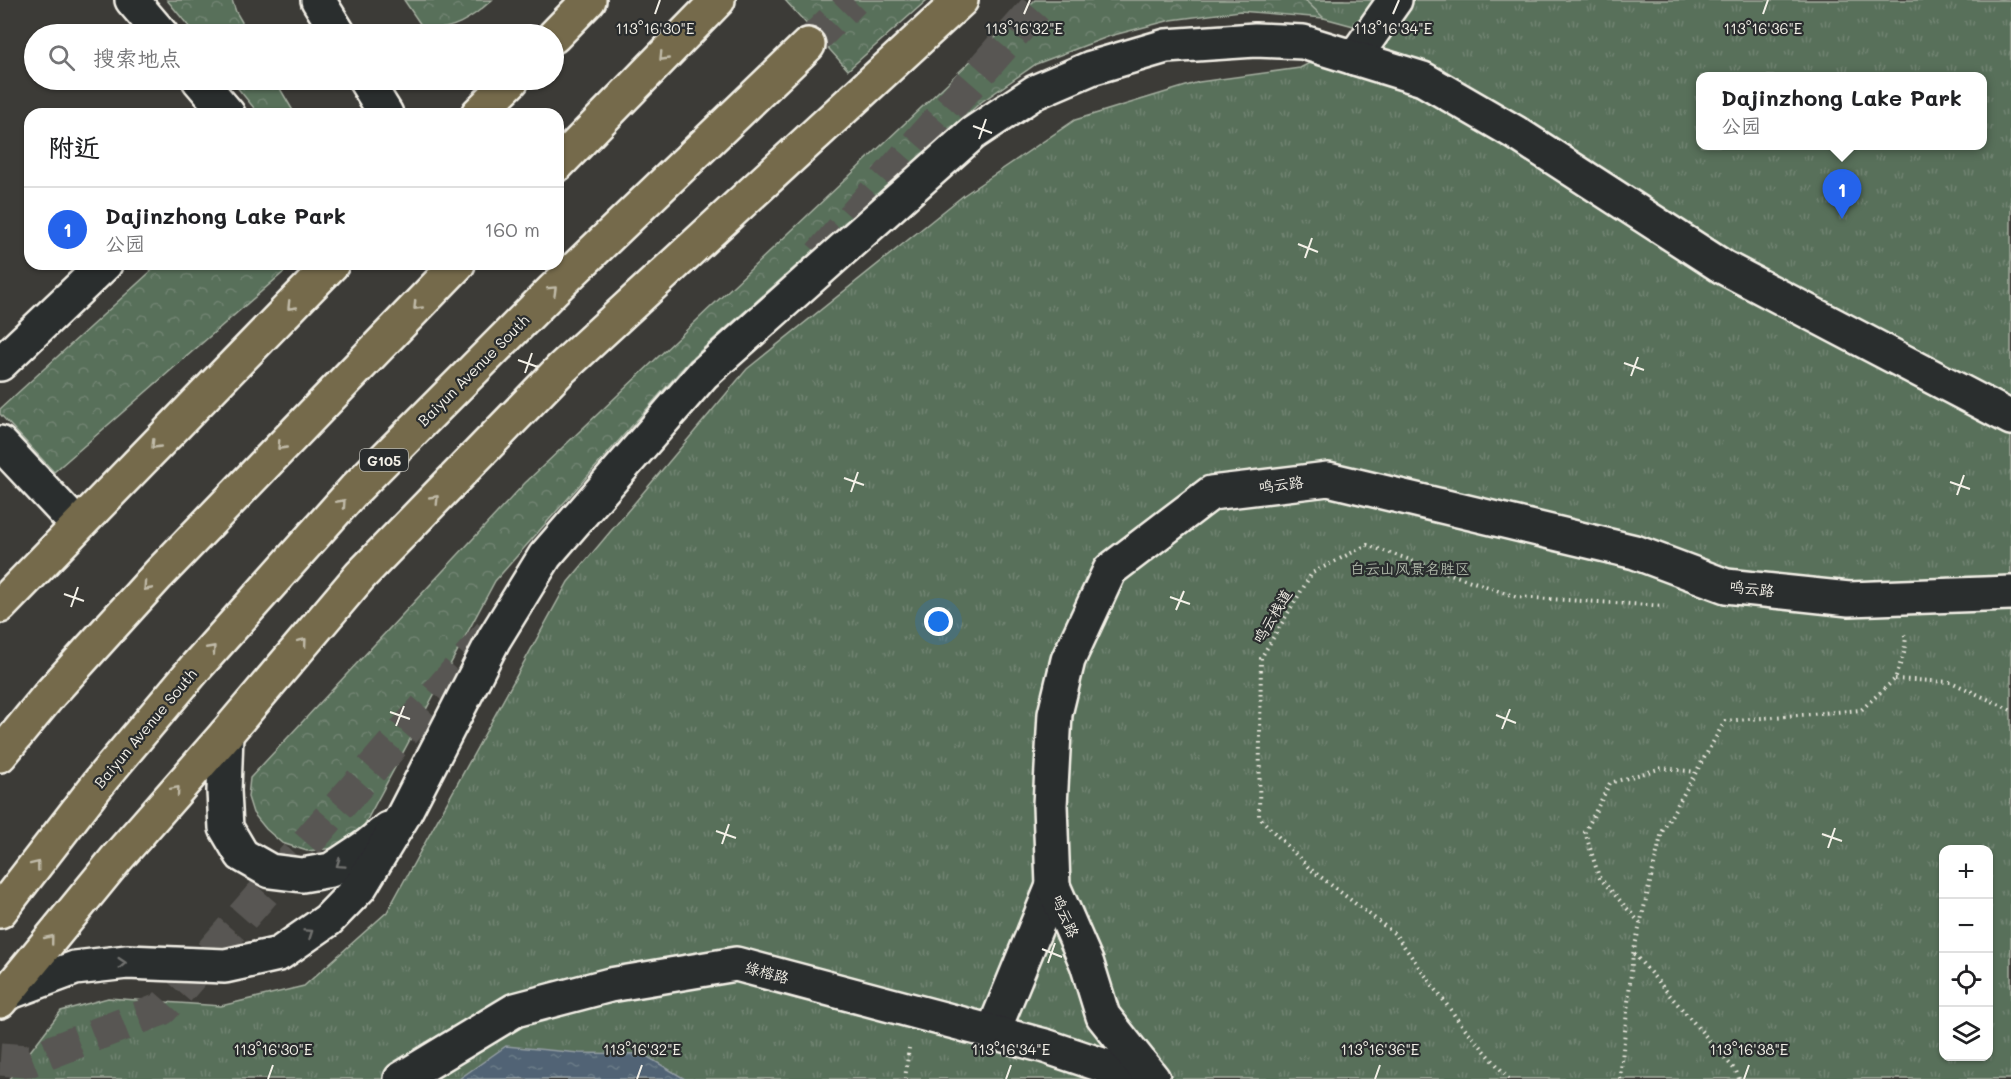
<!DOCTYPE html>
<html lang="zh">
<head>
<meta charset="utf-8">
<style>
  body { margin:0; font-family:Mali,"LXGW WenKai TC",sans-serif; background:#f6f6f6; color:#202124 }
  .controls { position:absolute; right:18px; bottom:18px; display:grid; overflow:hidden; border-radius:12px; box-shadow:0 2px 4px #0004 }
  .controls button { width:54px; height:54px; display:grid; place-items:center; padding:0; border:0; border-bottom:2px solid #e0e0e0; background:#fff; color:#202124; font:30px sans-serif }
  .you { position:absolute; left:939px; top:622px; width:21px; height:21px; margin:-15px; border:4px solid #fff; border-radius:50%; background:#1a73e8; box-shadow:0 0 0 9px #1a73e833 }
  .badge { display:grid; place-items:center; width:39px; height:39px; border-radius:50%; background:#2563eb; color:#fff; font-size:20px; font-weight:700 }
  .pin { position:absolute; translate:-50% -50px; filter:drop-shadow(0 2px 3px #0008) }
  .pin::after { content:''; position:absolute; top:32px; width:21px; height:18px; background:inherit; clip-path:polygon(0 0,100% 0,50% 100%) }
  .popup { position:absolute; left:1696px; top:72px; width:291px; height:78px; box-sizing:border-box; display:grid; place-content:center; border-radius:12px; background:#fff; filter:drop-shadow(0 2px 4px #0005); font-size:20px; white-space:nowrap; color:#757577 }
  .popup b { font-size:22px; color:#202124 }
  .popup::after { content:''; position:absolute; left:50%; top:100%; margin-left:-12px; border:12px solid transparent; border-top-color:#fff }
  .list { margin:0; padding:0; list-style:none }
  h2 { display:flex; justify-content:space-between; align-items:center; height:78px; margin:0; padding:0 24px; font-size:26px }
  h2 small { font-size:20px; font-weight:400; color:#757577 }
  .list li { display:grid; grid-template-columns:39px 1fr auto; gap:18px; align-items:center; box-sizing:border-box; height:84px; padding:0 24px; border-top:2px solid #e0e0e0 }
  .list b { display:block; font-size:22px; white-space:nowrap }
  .list p { margin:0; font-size:20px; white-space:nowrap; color:#757577 }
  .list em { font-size:20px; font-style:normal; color:#757577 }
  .icon { flex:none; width:33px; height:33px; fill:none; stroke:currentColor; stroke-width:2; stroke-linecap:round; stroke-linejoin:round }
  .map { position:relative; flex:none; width:2011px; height:1079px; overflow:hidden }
  .search { position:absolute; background:#fff; box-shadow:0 2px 4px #0004; left:24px; top:24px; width:540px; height:66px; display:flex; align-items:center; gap:15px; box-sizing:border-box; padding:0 21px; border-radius:33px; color:#757577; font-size:22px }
  .panel { position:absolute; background:#fff; box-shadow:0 2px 4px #0004; left:24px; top:108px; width:540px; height:162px; border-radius:18px }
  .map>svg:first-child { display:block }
  .forest { fill:url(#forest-crowns); stroke:#a6b0a1; stroke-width:1.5 }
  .park { fill:url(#park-tufts); stroke:#a6b0a1; stroke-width:1.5; fill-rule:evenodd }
  .water { fill:url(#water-ripples); stroke:#929ca2; stroke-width:1.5 }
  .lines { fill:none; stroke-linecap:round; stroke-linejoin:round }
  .major-tunnel { stroke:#585652; stroke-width:33; stroke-dasharray:33 16; stroke-linecap:butt }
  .highway-tunnel { stroke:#585652; stroke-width:33; stroke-dasharray:33 16; stroke-linecap:butt }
  .minor-casing { stroke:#f4f1e8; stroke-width:38 }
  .highway-casing { stroke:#f4f1e8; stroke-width:38 }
  .path { stroke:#f4f1e8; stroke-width:4; stroke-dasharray:1.5 4.5; stroke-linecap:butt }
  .minor { stroke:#2a2d2e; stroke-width:33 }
  .highway { stroke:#756b4b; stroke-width:33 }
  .oneway { stroke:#c1bba9 }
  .oneway2 { stroke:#71726f }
  .ticks { fill:none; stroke:#f4f1e8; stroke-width:2 }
  .labels { text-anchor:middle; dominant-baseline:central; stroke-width:4.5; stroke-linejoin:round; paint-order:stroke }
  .shield { fill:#2a2d2e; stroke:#b7b6b0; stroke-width:1.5 }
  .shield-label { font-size:14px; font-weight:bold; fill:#f4f1e8 }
  .street-label { font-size:15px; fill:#f4f1e8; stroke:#2a2d2e }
  .park-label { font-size:15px; fill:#aeb6a8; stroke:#2a2d2e }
  .ticks-label { font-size:15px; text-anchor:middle; fill:#f4f1e8; stroke:#2a2d2e; stroke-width:4.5; stroke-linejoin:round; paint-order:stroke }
</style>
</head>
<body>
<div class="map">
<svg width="2011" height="1079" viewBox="0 0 2011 1079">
  <defs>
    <pattern id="forest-crowns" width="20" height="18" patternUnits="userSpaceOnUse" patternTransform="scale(1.5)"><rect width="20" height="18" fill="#586f5a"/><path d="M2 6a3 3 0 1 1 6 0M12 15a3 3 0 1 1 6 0" fill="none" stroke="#718472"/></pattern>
    <pattern id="park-tufts" width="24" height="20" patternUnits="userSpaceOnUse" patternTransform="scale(1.5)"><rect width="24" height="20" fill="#586f5a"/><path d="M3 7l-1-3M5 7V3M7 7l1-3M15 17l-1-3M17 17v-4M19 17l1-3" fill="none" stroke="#718472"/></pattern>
    <pattern id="water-ripples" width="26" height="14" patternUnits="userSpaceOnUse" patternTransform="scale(1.5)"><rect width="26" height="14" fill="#516474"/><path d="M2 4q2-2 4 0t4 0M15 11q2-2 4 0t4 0" fill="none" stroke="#6b7b88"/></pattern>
  </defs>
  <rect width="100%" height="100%" fill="#3c3b37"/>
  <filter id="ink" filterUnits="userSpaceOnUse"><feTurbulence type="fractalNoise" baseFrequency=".0167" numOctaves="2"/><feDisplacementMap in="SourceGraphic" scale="12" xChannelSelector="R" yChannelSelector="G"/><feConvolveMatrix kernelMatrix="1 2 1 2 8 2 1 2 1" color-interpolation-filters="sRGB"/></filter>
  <g filter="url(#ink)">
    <!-- forest -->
    <g class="forest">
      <path d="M 167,0 L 232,0 L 236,12 L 249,34 L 195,34 Z"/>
      <path d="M 404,0 L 492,0 C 472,18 451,33 423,28 Z"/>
      <path d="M 785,0 L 927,0 L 848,70 Z"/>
      <path d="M 1035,0 L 1343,0 L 1324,18 L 1240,11 L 1171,20 L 1110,36 L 1036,64 L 980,103 L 690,360 L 495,581 L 362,829 L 335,848 L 307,851 L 282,843 L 266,829 L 253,813 L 248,797 L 250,778 L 525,483 Z"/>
      <path d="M 231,80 L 275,80 L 295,114 L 259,114 Z"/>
      <path d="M 159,264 L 293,264 L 54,472 L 0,414 L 0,409 Z"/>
    </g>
    <!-- park -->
    <path class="park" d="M 1305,0 L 2011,0 L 2011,1079 L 9,1079 L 61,1011 L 108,998 L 221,1006 L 304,986 L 387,912 L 568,582 L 747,369 L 964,195 L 1075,120 L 1199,82 L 1300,68 L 1372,31 L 1324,18 ZM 1701,76 L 1983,76 L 1983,146 L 1701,146 ZM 1944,850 L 1988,850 L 1988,1056 L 1944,1056 Z"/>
    <!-- water -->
    <path class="water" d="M 506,1046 L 579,1053 L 643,1054 L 685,1079 L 459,1079 Z"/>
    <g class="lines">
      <!-- major-tunnel -->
      <g class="major-tunnel">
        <path d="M 820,255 L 1043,0"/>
        <path d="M 0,1059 L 28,1061 L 162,1009 L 492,631"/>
      </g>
      <!-- highway-tunnel -->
      <path class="highway-tunnel" d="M 808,45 L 853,0"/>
      <defs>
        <g id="minor">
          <path d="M 132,0 L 161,34"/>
          <path d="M 318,0 L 339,34"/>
          <path d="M 1354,58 L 1395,0"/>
          <path d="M 199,80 L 228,114"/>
          <path d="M 365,80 L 386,114"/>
          <path d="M 0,364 L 105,264"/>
          <path d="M 0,443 L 77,525"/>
          <path d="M 226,734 L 224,791 L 226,828 L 242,855 L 270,871 L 302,875 L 331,870 L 367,846 L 388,829"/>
          <path d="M 5,994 L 75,968 L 127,962 L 225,966 L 279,954 L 328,920 L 360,887 L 403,816 L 494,639 L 545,556 L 703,374 L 972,134 L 1035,92 L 1091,68 L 1166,46 L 1255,40 L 1303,42 L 1423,79 L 1516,133 L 1723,267 L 2011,418"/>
          <path d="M 993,1032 L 1053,886"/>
          <path d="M 401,1079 L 515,1010 L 610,985 L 736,964 L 1045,1046 L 1144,1079"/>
          <path d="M 1153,1079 L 1103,1016 L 1087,964 L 1053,886 L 1050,805 L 1055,714 L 1068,660 L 1110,570 L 1211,493 L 1328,479 L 1635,552 L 1726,586 L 1849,599 L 2011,593"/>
        </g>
        <g id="highway">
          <path d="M 554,36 L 589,0"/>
          <path d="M 478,114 L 512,80"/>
          <path d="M 558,164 L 718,0"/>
          <path d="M 0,606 L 332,264"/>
          <path d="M 0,755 L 50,694 L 158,575 L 458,264"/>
          <path d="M 0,911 L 105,775 L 196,667 L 355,489 L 553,290 L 808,45"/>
          <path d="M 0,1001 L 117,858 L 226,734 L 360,576 L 561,369 L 961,0"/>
        </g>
      </defs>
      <!-- minor casing -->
      <use href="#minor" class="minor-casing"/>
      <!-- highway casing -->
      <use href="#highway" class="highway-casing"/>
      <!-- path -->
      <g class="path">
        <path d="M 1895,679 L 1951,682 L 2011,710"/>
        <path d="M 1640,923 L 1599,877 L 1585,832 L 1610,783 L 1662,768 L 1696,772"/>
        <path d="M 1634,954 L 1736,1071 L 1739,1079"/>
        <path d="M 905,1079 L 909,1048"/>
        <path d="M 1509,1079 L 1458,1020 L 1395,934 L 1309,868 L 1259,817 L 1261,658 L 1312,573 L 1367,545 L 1517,597 L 1664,606"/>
        <path d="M 1620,1079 L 1633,954 L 1662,832 L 1725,721 L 1861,710 L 1895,679 L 1904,653 L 1906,637 L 1903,634"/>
      </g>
      <!-- minor -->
      <use href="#minor" class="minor"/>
      <!-- highway -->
      <use href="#highway" class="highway"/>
    </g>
    <!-- one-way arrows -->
    <defs><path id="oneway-chevron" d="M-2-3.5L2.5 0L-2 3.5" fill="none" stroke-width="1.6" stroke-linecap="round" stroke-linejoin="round" transform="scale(1.5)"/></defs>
    <g class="oneway">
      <use href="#oneway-chevron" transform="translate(663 57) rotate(134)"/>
      <use href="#oneway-chevron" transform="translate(553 290) rotate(-44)"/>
      <use href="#oneway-chevron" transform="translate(291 306) rotate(134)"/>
      <use href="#oneway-chevron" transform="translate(417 306) rotate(134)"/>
      <use href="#oneway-chevron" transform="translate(155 445) rotate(134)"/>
      <use href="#oneway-chevron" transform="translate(281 446) rotate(134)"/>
      <use href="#oneway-chevron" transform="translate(435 499) rotate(-46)"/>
      <use href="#oneway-chevron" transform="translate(342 503) rotate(-48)"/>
      <use href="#oneway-chevron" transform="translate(147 587) rotate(132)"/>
      <use href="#oneway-chevron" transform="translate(303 642) rotate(-50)"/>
      <use href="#oneway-chevron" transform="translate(212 649) rotate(-48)"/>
      <use href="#oneway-chevron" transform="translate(176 790) rotate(-49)"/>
      <use href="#oneway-chevron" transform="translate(36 865) rotate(-52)"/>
      <use href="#oneway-chevron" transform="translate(50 939) rotate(-51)"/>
    </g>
    <g class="oneway2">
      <use href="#oneway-chevron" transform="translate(340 864) rotate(146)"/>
      <use href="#oneway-chevron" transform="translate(309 933) rotate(-34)"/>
      <use href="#oneway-chevron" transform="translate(122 963) rotate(-4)"/>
    </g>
  </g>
  <!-- ticks -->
  <path class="ticks" d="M 655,14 L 660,0M 1024,14 L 1030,0M 1393,14 L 1399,0M 1763,14 L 1768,0M 973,126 L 992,133M 979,139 L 986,119M 1298,244 L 1318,252M 1305,258 L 1312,238M 518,360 L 538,367M 1624,363 L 1644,370M 525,373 L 532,353M 1631,376 L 1638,357M 844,478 L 864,485M 1950,482 L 1970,489M 851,492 L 858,472M 1957,495 L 1964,475M 64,594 L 84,601M 1170,597 L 1190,604M 71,607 L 78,587M 1176,610 L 1184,591M 390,712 L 410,719M 1496,715 L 1516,723M 396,726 L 404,706M 1502,729 L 1510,709M 716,831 L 736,838M 1822,834 L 1842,841M 722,844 L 729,824M 1828,848 L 1835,828M 1042,949 L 1062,957M 1048,963 L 1055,943M 268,1079 L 273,1065M 637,1079 L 642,1065M 1006,1079 L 1011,1065M 1375,1079 L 1380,1065M 1744,1079 L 1749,1065"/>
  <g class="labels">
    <!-- shield labels -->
    <rect class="shield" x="360" y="449" width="48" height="22" rx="4.5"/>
    <g class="shield-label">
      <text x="384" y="460">G105</text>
    </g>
    <!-- street labels -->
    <g class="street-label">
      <text transform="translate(473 370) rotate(-45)">Baiyun Avenue South</text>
      <text transform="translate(1281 484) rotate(-7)">鸣云路</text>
      <text transform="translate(1752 588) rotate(7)">鸣云路</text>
      <text transform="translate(1272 616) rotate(-59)">鸣云栈道</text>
      <text transform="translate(145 728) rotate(-50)">Baiyun Avenue South</text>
      <text transform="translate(1066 916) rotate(67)">鸣云路</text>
      <text transform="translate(767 972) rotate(15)">绿榕路</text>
    </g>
    <!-- park labels -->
    <g class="park-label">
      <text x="1410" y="568">白云山风景名胜区</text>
    </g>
  </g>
  <g class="ticks-label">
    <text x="655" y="34">113°16'30"E</text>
    <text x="1024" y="34">113°16'32"E</text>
    <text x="1393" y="34">113°16'34"E</text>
    <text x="1763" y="34">113°16'36"E</text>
    <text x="273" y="1055">113°16'30"E</text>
    <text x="642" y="1055">113°16'32"E</text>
    <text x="1011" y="1055">113°16'34"E</text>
    <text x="1380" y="1055">113°16'36"E</text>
    <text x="1749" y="1055">113°16'38"E</text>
  </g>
</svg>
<div class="controls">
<button>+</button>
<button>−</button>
<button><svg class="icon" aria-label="locate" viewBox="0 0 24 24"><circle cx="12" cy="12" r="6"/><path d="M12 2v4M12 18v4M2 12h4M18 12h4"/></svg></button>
<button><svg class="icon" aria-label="layers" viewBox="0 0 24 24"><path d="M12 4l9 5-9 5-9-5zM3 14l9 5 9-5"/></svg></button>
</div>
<div class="you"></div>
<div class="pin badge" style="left:1842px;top:219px">1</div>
<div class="popup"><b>Dajinzhong Lake Park</b>公园</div>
<div class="search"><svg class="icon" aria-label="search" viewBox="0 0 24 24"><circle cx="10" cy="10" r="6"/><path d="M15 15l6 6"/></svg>搜索地点</div>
<section class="panel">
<h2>附近<small></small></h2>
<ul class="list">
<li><span class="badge">1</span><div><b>Dajinzhong Lake Park</b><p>公园</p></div><em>160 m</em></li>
</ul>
</section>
</div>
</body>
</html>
